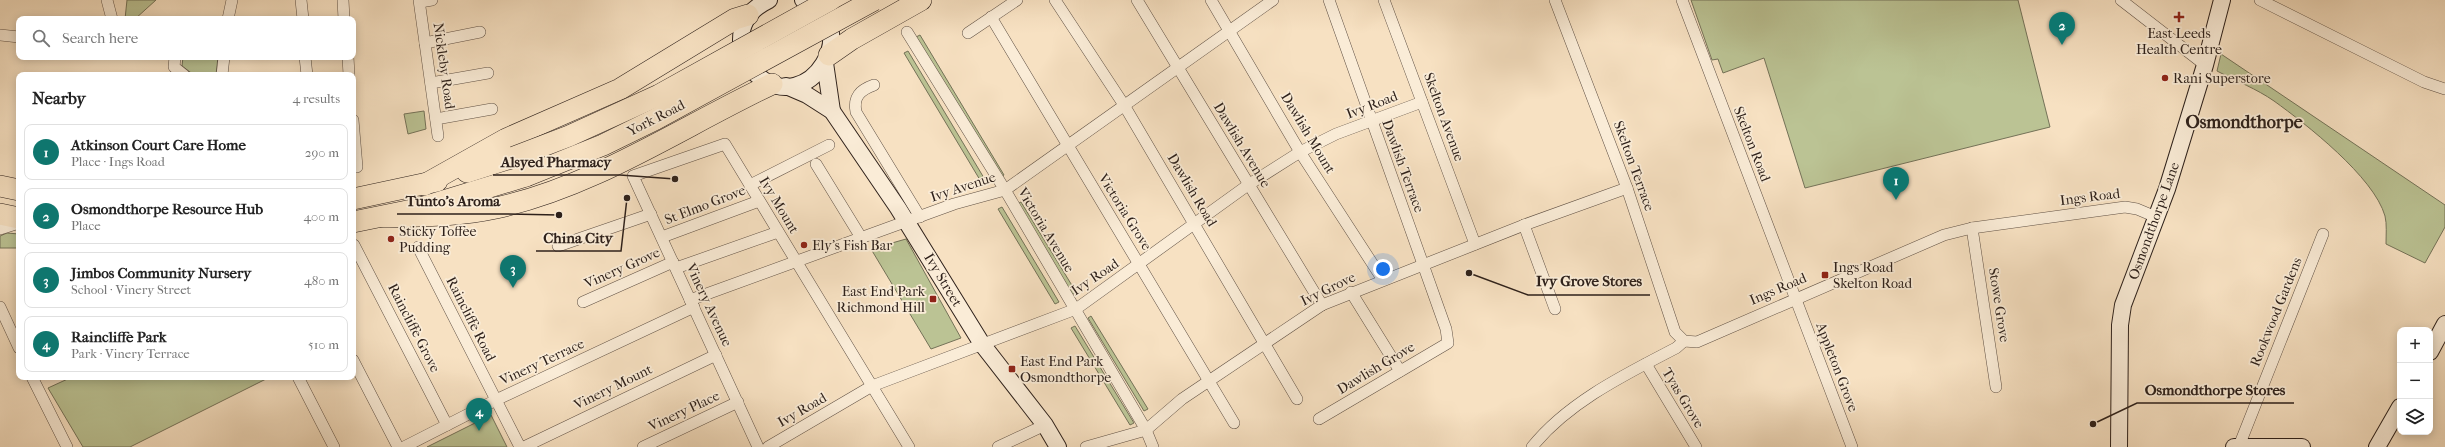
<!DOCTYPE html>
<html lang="en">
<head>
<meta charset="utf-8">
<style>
  body { margin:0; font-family:"IM FELL French Canon",serif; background:#f2f2f2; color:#222 }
  .controls { position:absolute; right:12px; bottom:12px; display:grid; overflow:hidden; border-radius:8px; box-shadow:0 2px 10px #0003 }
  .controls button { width:36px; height:36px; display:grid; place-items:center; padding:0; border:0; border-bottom:1px solid #e0e0e0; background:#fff; color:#222; font:20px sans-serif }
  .you { position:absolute; left:1383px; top:269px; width:14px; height:14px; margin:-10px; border:3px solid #fff; border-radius:50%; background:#1a73e8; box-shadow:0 0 0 6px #1a73e833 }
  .badge { display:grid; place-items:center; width:26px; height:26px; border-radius:50%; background:#0f766e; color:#fff; font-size:13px; font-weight:700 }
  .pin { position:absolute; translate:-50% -33px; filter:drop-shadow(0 1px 2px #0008) }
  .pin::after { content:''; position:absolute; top:21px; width:14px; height:12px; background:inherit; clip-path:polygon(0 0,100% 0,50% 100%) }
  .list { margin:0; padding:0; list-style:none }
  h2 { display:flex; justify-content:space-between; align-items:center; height:52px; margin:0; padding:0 16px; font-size:17px }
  h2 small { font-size:13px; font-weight:400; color:#767676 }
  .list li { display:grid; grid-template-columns:26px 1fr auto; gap:12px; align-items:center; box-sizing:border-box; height:56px; margin:0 8px 8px; padding:0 8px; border:1px solid #e0e0e0; border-radius:8px }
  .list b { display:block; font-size:15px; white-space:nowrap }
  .list p { margin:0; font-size:13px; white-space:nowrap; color:#767676 }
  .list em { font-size:13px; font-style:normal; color:#767676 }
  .icon { flex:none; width:22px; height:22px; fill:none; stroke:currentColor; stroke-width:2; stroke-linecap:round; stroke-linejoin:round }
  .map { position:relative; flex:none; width:2445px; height:447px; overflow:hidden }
  .search { position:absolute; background:#fff; box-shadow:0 2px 10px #0003; left:16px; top:16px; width:340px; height:44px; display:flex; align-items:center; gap:10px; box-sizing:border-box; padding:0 14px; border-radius:8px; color:#767676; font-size:15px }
  .panel { position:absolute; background:#fff; box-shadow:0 2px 10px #0003; left:16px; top:72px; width:340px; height:308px; border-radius:8px }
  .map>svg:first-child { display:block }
  .green { fill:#bbc394; stroke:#747258 }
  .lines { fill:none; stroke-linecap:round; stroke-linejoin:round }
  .street-casing { stroke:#605145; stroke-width:12 }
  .secondary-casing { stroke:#2e211b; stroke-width:18 }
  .highway-casing { stroke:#2e211b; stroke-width:22 }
  .street { stroke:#faecd7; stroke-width:11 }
  .secondary { stroke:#faecd7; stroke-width:16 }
  .highway { stroke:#f7e1c2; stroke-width:21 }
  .highway-bridge-casing { stroke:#2e211b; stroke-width:22; stroke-linecap:butt }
  .highway-bridge { stroke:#f7e1c2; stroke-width:21 }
  .poi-dot { fill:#8f2418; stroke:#faecd7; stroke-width:1.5 }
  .labels { text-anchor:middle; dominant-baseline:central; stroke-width:3.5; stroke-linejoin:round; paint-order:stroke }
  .poi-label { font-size:14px; fill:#2e211b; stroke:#faecd7; text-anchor:start }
  .street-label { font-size:14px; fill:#2e211b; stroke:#faecd7 }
  .district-label { font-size:18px; font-weight:bold; fill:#2e211b; stroke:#faecd7 }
  .leader { fill:none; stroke:#2e211b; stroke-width:1.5 }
  .callout-dot { fill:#2e211b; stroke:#faecd7; stroke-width:1.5 }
  .callout-label { font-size:15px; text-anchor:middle; font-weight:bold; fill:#2e211b; stroke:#faecd7; stroke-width:3.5; stroke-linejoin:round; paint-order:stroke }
</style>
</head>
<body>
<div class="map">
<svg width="2445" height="447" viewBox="0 0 2445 447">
  <rect width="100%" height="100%" fill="#f7e1c2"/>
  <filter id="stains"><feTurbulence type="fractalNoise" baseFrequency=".005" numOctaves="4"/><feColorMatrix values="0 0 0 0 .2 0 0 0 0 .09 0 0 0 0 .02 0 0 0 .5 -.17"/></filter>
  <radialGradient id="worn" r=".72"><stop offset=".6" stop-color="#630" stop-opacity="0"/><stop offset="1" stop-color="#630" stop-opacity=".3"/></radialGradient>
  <!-- green -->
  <g class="green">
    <path d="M 127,0 L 156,0 L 135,19 L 125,19 Z"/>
    <path d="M 1691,0 L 2018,0 L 2050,127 L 1805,188 L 1764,58 L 1723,73 L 1718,59 L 1712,60 Z"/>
    <path d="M 920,35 L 1004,175 L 1001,177 L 916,37 Z"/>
    <path d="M 908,51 L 987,183 L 983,185 L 904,53 Z"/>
    <path d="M 2221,54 L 2445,205 L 2445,227 L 2425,263 L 2386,244 C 2386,235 2387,224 2385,216 C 2374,177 2306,124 2274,101 C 2257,89 2236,81 2217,71 Z"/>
    <path d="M 183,57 L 218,57 L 216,75 L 194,75 L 182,66 Z"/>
    <path d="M 424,111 L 426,129 L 408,134 L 404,114 Z"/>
    <path d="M 1021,202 L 1076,292 L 1072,295 L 1017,204 Z"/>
    <path d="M 1002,207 L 1059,302 L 1055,304 L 998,209 Z"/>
    <path d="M 7,233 L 19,234 L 19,248 L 0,248 L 0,236 Z"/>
    <path d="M 906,239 L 961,338 L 931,349 L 871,249 Z"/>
    <path d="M 1091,316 L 1148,409 L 1144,411 L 1088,318 Z"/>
    <path d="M 1075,326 L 1134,423 L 1130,425 L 1071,328 Z"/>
    <path d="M 72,377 L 270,377 L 130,447 L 83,447 L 48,388 Z"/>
    <path d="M 491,415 L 507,447 L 427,447 Z"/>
  </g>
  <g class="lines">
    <defs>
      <g id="street">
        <path d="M 107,0 L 112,19"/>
        <path d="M 301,0 L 303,19"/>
        <path d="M 343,0 L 344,19"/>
        <path d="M 419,0 L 438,136"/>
        <path d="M 1055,0 L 1124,105 L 1297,399"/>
        <path d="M 1137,0 L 1322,305"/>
        <path d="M 1211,0 L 1300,152 L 1383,280"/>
        <path d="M 1384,0 L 1475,244"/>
        <path d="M 1555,0 L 1627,188 L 1675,332 L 1684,341 L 1697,342 L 1944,235 L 1972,228 L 2125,207 L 2137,209 L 2156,217"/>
        <path d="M 1682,0 L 1852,447"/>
        <path d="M 2121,0 L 2205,65"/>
        <path d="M 2260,0 L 2424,82 L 2445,89"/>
        <path d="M 420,2 L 432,0"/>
        <path d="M 991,17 L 1234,423"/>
        <path d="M 228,19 L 232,0"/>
        <path d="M 907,32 L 1005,190 L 1146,430 L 1153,447"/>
        <path d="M 968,33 L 1017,0"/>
        <path d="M 0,35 L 19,37"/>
        <path d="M 425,43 L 480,32"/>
        <path d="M 175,57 L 174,67 L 184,75"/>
        <path d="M 305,57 L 307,75"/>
        <path d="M 348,57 L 349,75"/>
        <path d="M 222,75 L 224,57"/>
        <path d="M 431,83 L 488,73"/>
        <path d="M 874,85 C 860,90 853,97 856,112 L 920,217"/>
        <path d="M 436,119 L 492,109"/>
        <path d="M 353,120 L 357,167"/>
        <path d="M 816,164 L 862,239"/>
        <path d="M 750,185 L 829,145"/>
        <path d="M 1524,225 L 1555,309"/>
        <path d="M 1972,228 L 1996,387"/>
        <path d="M 0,229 L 19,223"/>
        <path d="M 662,237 L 759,201"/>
        <path d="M 354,245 L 447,425"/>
        <path d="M 558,246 L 651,214"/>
        <path d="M 418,247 L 520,447"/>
        <path d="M 676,268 L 778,232"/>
        <path d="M 1351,292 L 1400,371"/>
        <path d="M 690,300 L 954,204 L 1005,190 L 1273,0"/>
        <path d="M 583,302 L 673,262"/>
        <path d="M 0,307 L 19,348"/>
        <path d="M 353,360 L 398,447"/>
        <path d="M 1646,364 L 1696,447"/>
        <path d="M 32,377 L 67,447"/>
        <path d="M 298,377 L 334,447"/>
        <path d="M 1319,419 L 1448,343 L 1446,329 L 1329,0"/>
        <path d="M 2239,446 L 2323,234"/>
        <path d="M 404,447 L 496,400 L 694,307"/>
        <path d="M 524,447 L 716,355"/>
        <path d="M 643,447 L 738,402"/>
        <path d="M 758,447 L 633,176 L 725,144 L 909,447"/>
        <path d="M 768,447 L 872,386 L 1076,309 L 1248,185 L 1300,152 L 1336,134 L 1422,102"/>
        <path d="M 998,447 L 1045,425"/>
        <path d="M 1086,447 L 1146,430 L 1182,399 L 1322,305 L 1524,225 L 1627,188"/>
        <path d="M 1532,447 C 1568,402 1626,374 1676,348 L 1684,341"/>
      </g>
      <g id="secondary">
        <path d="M 769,0 C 752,8 741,21 741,40 C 741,54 747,67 757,75 C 809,120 867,25 803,0"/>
        <path d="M 825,63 L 832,111"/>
        <path d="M 786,86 L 807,95 L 832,111 L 898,208 L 982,344 L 1045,425 L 1058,447"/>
        <path d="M 2430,352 L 2445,324"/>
        <path d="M 2119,447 L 2120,325 L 2123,305 L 2167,189 L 2205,65 L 2222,0"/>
        <path d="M 2234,447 L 2302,447"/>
        <path d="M 2377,447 L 2400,407"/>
      </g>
      <g id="highway">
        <path d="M 829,55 L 852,39 L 921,0"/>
        <path d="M 467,172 L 514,157"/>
        <path d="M 424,185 L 506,139 L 620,89 L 735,19 L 748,15"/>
        <path d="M 0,186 L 19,190"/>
        <path d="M 353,199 L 437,181"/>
        <path d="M 0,214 L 19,218"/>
        <path d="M 384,217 C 422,216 459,216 496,208 C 596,186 681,127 772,84"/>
        <path d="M 353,222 L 417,209 L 526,176"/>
      </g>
    </defs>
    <!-- street casing -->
    <use href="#street" class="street-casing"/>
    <!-- secondary casing -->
    <use href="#secondary" class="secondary-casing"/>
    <!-- highway casing -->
    <use href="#highway" class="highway-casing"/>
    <!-- street -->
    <use href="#street" class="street"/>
    <!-- secondary -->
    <use href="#secondary" class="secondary"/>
    <!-- highway -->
    <use href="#highway" class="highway"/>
    <defs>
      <g id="highway-bridge">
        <path d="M 514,157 L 569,136 L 659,95 L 830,0"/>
        <path d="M 526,176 L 603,145 L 656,119 L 874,0"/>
      </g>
    </defs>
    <!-- highway-bridge casing -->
    <use href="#highway-bridge" class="highway-bridge-casing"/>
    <!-- highway-bridge -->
    <use href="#highway-bridge" class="highway-bridge"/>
  </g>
  <!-- markers -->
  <g class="poi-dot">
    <path d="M2177 11h4v4h4v4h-4v4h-4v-4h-4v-4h4z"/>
    <circle cx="2165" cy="78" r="4"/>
    <circle cx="391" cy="239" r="4"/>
    <circle cx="804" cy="245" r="4"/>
    <rect x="1821" y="271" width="8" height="8" rx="2"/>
    <rect x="929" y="295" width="8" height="8" rx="2"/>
    <rect x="1008" y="365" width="8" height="8" rx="2"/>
  </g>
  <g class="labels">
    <!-- poi labels -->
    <g class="poi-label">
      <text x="2179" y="33" text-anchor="middle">East Leeds<tspan x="2179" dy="16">Health Centre</tspan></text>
      <text x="2173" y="78">Rani Superstore</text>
      <text x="399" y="231">Sticky Toffee<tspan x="399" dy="16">Pudding</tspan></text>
      <text x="812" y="245">Ely's Fish Bar</text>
      <text x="1833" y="267">Ings Road<tspan x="1833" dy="16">Skelton Road</tspan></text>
      <text x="925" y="291" text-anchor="end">East End Park<tspan x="925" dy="16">Richmond Hill</tspan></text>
      <text x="1020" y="361">East End Park<tspan x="1020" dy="16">Osmondthorpe</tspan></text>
    </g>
    <!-- street labels -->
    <g class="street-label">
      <text transform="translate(444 66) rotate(82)">Nickleby Road</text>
      <text transform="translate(1372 105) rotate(-21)">Ivy Road</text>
      <text transform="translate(1444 117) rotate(70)">Skelton Avenue</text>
      <text transform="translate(656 118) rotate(-27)">York Road</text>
      <text transform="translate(1308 133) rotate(59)">Dawlish Mount</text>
      <text transform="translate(1752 144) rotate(69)">Skelton Road</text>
      <text transform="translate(1242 145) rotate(59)">Dawlish Avenue</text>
      <text transform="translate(1403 166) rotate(70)">Dawlish Terrace</text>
      <text transform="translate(1634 166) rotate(70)">Skelton Terrace</text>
      <text transform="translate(963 187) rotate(-18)">Ivy Avenue</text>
      <text transform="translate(1192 190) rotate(59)">Dawlish Road</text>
      <text transform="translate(2090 197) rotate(-7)">Ings Road</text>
      <text transform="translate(705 205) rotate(-21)">St Elmo Grove</text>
      <text transform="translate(779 205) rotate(59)">Ivy Mount</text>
      <text transform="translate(1125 212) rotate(58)">Victoria Grove</text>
      <text transform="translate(2154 221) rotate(-70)">Osmondthorpe Lane</text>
      <text transform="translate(1046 230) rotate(59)">Victoria Avenue</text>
      <text transform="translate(622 268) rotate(-24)">Vinery Grove</text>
      <text transform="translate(1095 277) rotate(-34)">Ivy Road</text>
      <text transform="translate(943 280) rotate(59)">Ivy Street</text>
      <text transform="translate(1328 289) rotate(-26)">Ivy Grove</text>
      <text transform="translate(1778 289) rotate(-23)">Ings Road</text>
      <text transform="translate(709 305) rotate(65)">Vinery Avenue</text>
      <text transform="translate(1999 305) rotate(81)">Stowe Grove</text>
      <text transform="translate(2276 312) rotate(-68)">Rookwood Gardens</text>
      <text transform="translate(471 319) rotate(63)">Raincliffe Road</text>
      <text transform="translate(414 328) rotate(63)">Raincliffe Grove</text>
      <text transform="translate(542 362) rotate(-25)">Vinery Terrace</text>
      <text transform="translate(1837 367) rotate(69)">Appleton Grove</text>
      <text transform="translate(1376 368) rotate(-31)">Dawlish Grove</text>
      <text transform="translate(613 387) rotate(-26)">Vinery Mount</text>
      <text transform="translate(1683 398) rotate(59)">Tyas Grove</text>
      <text transform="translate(802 410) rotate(-30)">Ivy Road</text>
      <text transform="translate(684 411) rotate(-25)">Vinery Place</text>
    </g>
    <!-- district labels -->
    <g class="district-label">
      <text x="2244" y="122">Osmondthorpe</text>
    </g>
  </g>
  <!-- callouts -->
  <path class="leader" d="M675 179L620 175H493M559 215L508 214H397M627 198L621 251H536M1469 273L1528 295H1650M2093 424L2137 403H2294"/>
  <g class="callout-dot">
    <circle cx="675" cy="179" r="4"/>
    <circle cx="559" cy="215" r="4"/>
    <circle cx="627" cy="198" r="4"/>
    <circle cx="1469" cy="273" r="4"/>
    <circle cx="2093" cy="424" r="4"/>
  </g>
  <g class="callout-label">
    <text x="556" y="167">Alsyed Pharmacy</text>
    <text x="453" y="206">Tunto's Aroma</text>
    <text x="578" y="243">China City</text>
    <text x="1589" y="286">Ivy Grove Stores</text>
    <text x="2215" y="395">Osmondthorpe Stores</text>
  </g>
  <rect width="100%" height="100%" filter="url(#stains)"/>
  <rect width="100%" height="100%" fill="url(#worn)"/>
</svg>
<div class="controls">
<button>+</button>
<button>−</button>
<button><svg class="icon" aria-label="layers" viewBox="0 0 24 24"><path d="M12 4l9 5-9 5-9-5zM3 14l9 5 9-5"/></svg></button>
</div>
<div class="you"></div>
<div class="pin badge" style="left:1896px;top:200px">1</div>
<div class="pin badge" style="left:2062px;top:45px">2</div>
<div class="pin badge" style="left:513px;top:288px">3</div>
<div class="pin badge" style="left:479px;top:431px">4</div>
<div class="search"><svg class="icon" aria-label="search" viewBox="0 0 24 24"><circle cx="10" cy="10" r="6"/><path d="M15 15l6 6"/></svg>Search here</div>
<section class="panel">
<h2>Nearby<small>4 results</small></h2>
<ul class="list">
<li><span class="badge">1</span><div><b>Atkinson Court Care Home</b><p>Place · Ings Road</p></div><em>290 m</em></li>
<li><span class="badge">2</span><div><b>Osmondthorpe Resource Hub</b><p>Place</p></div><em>400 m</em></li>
<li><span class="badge">3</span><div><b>Jimbos Community Nursery</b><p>School · Vinery Street</p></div><em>480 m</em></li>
<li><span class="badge">4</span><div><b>Raincliffe Park</b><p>Park · Vinery Terrace</p></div><em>510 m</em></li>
</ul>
</section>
</div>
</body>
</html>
